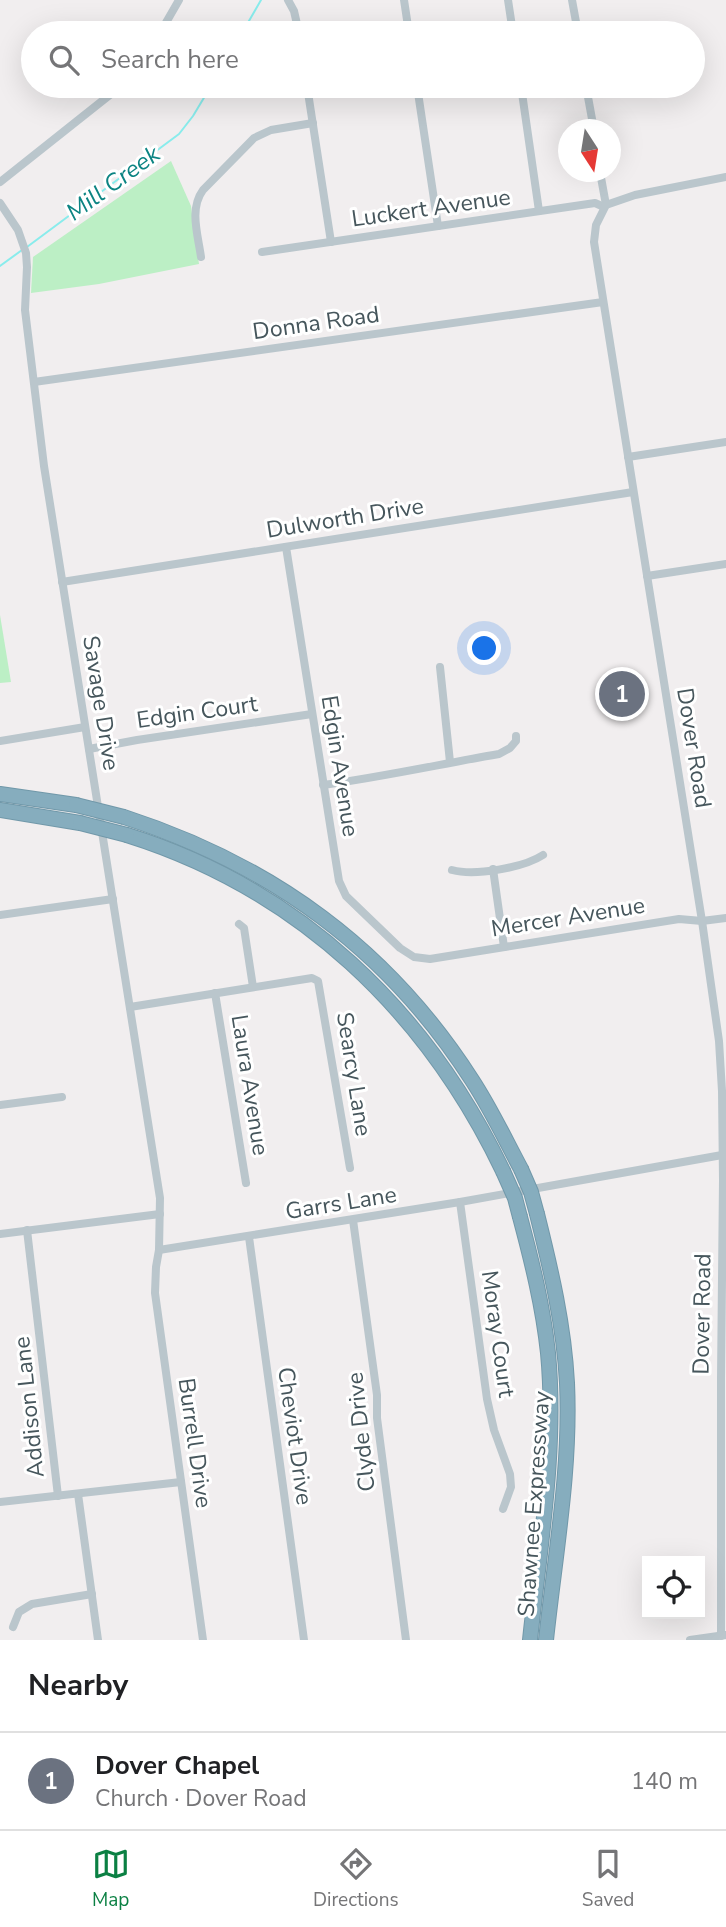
<!DOCTYPE html>
<html lang="en">
<head>
<meta charset="utf-8">
<style>
  body { margin:0; font-family:"Nunito Sans",sans-serif; background:#f2f2f2; color:#202124 }
  .controls { position:absolute; right:21px; bottom:21px; display:grid; overflow:hidden; border-radius:0px; box-shadow:0 7px 28px #0002 }
  .controls button { width:63px; height:63px; display:grid; place-items:center; padding:0; border:0; border-bottom:2px solid #e0e0e0; background:#fff; color:#202124; font:35px sans-serif }
  .compass { position:absolute; left:558px; top:119px; width:63px; height:63px; border-radius:50%; background:#fff; box-shadow:0 7px 28px #0002; rotate:168deg }
  .you { position:absolute; left:485px; top:649px; width:24px; height:24px; margin:-18px; border:5px solid #fff; border-radius:50%; background:#1a73e8; box-shadow:0 0 0 10px #1a73e833 }
  .badge { display:grid; place-items:center; width:46px; height:46px; border-radius:50%; background:#0b8043; color:#fff; font-size:23px; font-weight:700 }
  .pin { position:absolute; translate:-50% -50%; border:4px solid #fff; box-shadow:0 2px 7px #0006 }
  .list { margin:0; padding:0; list-style:none }
  h2 { display:flex; justify-content:space-between; align-items:center; height:91px; margin:0; padding:0 28px; font-size:30px }
  h2 small { font-size:23px; font-weight:400; color:#757577 }
  .list li { display:grid; grid-template-columns:46px 1fr auto; gap:21px; align-items:center; box-sizing:border-box; height:98px; padding:0 28px; border-top:2px solid #e0e0e0 }
  .list b { display:block; font-size:26px; white-space:nowrap }
  .list p { margin:0; font-size:23px; white-space:nowrap; color:#757577 }
  .list em { font-size:23px; font-style:normal; color:#757577 }
  .icon { flex:none; width:38px; height:38px; fill:none; stroke:currentColor; stroke-width:2; stroke-linecap:round; stroke-linejoin:round }
  .map { position:relative; flex:none; width:726px; height:1640px; overflow:hidden }
  .search { position:absolute; background:#fff; box-shadow:0 7px 28px #0002; left:21px; right:21px; top:21px; height:77px; display:flex; align-items:center; gap:18px; box-sizing:border-box; padding:0 24px; border-radius:38px; color:#757577; font-size:26px }
  .sheet { height:189px; background:#fff }
  nav { display:flex; justify-content:space-around; align-items:center; box-sizing:border-box; height:98px; border-top:2px solid #e0e0e0; background:#fff; font-size:19px; color:#757577 }
  nav a { display:grid; justify-items:center; gap:4px }
  nav .on { color:#0b8043 }
  .map>svg:first-child { display:block }
  .green { fill:#bcefc5 }
  .lines { fill:none; stroke-linecap:round; stroke-linejoin:round }
  .stream { stroke:#89ecec; stroke-width:2 }
  .highway-casing { stroke:#7198a9; stroke-width:16 }
  .street { stroke:#bac6cc; stroke-width:8 }
  .highway { stroke:#86adbe; stroke-width:14 }
  .highway-bridge-casing { stroke:#7198a9; stroke-width:16; stroke-linecap:butt }
  .highway-bridge { stroke:#86adbe; stroke-width:14 }
  .labels { text-anchor:middle; dominant-baseline:central; stroke-width:6; stroke-linejoin:round; paint-order:stroke }
  .street-label { font-size:23px; fill:#46565c; stroke:#fff }
  .water-label { font-size:24px; font-style:italic; fill:#0c8483; stroke:#fff }
</style>
</head>
<body>
<div class="map">
<svg width="726" height="1640" viewBox="0 0 726 1640">
  <rect width="100%" height="100%" fill="#f1eeef"/>
  <!-- green -->
  <g class="green">
    <path d="M 171,161 L 191,206 L 199,264 L 99,284 L 31,293 L 33,257 Z"/>
    <path d="M 0,615 L 11,682 L 0,683 Z"/>
  </g>
  <g class="lines">
    <!-- stream -->
    <g class="stream">
      <path d="M 242,33 L 261,0"/>
      <path d="M 27,247 L 179,134 L 193,116 L 211,86"/>
      <path d="M 0,266 L 22,250"/>
    </g>
    <defs>
      <g id="highway">
        <path d="M 0,794 L 76,805"/>
        <path d="M 0,810 L 80,823"/>
        <path d="M 124,817 C 272,865 388,949 472,1080 C 491,1109 505,1139 521,1169"/>
        <path d="M 127,835 C 299,889 426,1010 503,1171"/>
        <path d="M 537,1214 C 551,1270 564,1325 567,1383 C 571,1469 555,1555 546,1640"/>
        <path d="M 520,1217 C 532,1262 543,1306 548,1353 C 557,1448 540,1545 530,1640"/>
      </g>
    </defs>
    <!-- highway casing -->
    <use href="#highway" class="highway-casing"/>
    <!-- street -->
    <g class="street">
      <path d="M 288,0 L 294,11 L 299,33"/>
      <path d="M 404,0 L 409,33"/>
      <path d="M 508,0 L 513,33"/>
      <path d="M 572,0 L 578,33"/>
      <path d="M 160,33 L 179,0"/>
      <path d="M 307,86 L 331,242"/>
      <path d="M 417,86 L 438,226"/>
      <path d="M 521,86 L 539,211"/>
      <path d="M 586,86 L 594,130"/>
      <path d="M 600,172 L 606,205"/>
      <path d="M 0,182 L 121,86"/>
      <path d="M 0,203 L 18,230 L 26,253 L 27,267 L 25,310 L 44,466 L 160,1198 L 159,1250 L 156,1267 L 155,1293 L 203,1640"/>
      <path d="M 262,252 L 595,203 L 604,207"/>
      <path d="M 201,257 C 198,235 189,209 203,190 L 254,138 L 271,130 L 313,123"/>
      <path d="M 34,382 L 603,302"/>
      <path d="M 628,457 L 726,442"/>
      <path d="M 286,547 L 339,881 L 346,896 L 400,948 L 414,957 L 430,959 L 679,919 L 702,921 L 726,918"/>
      <path d="M 647,576 L 726,564"/>
      <path d="M 62,582 L 633,492"/>
      <path d="M 440,667 L 450,762"/>
      <path d="M 0,741 L 85,727"/>
      <path d="M 89,749 L 137,740 L 312,714"/>
      <path d="M 323,785 C 382,777 441,764 499,754 L 510,748 L 516,741 L 516,736"/>
      <path d="M 493,869 L 504,947"/>
      <path d="M 452,870 C 475,876 523,868 543,855"/>
      <path d="M 0,915 L 113,899"/>
      <path d="M 239,924 L 244,928 L 253,987"/>
      <path d="M 215,993 L 246,1183"/>
      <path d="M 130,1007 L 312,978 L 318,981 L 350,1168"/>
      <path d="M 0,1105 L 62,1097"/>
      <path d="M 460,1202 L 487,1399 L 494,1430 L 510,1474 L 511,1487 L 503,1509"/>
      <path d="M 353,1220 L 377,1395 L 377,1418 L 406,1640"/>
      <path d="M 27,1230 L 58,1496"/>
      <path d="M 0,1234 L 160,1214"/>
      <path d="M 249,1237 L 304,1640"/>
      <path d="M 159,1250 L 460,1202 L 722,1155"/>
      <path d="M 78,1494 L 98,1640"/>
      <path d="M 0,1502 L 181,1482"/>
      <path d="M 13,1627 L 19,1612 L 32,1604 L 92,1594"/>
      <path d="M 721,1636 L 721,1378 L 723,1180 L 722,1091 L 719,1041 L 702,921 L 594,242 L 596,225 L 606,205 L 635,195 L 726,177"/>
      <path d="M 690,1640 L 725,1635"/>
    </g>
    <!-- highway -->
    <use href="#highway" class="highway"/>
    <defs>
      <g id="highway-bridge">
        <path d="M 76,805 L 124,817"/>
        <path d="M 80,823 L 127,835"/>
        <path d="M 521,1169 L 531,1192 L 537,1214"/>
        <path d="M 503,1171 L 515,1198 L 520,1217"/>
      </g>
    </defs>
    <!-- highway-bridge casing -->
    <use href="#highway-bridge" class="highway-bridge-casing"/>
    <!-- highway-bridge -->
    <use href="#highway-bridge" class="highway-bridge"/>
  </g>
  <g class="labels">
    <!-- street labels -->
    <g class="street-label">
      <text transform="translate(431 208) rotate(-8)">Luckert Avenue</text>
      <text transform="translate(316 323) rotate(-8)">Donna Road</text>
      <text transform="translate(345 518) rotate(-9)">Dulworth Drive</text>
      <text transform="translate(101 703) rotate(81)">Savage Drive</text>
      <text transform="translate(197 712) rotate(-8)">Edgin Court</text>
      <text transform="translate(694 748) rotate(81)">Dover Road</text>
      <text transform="translate(340 766) rotate(81)">Edgin Avenue</text>
      <text transform="translate(568 917) rotate(-9)">Mercer Avenue</text>
      <text transform="translate(354 1074) rotate(81)">Searcy Lane</text>
      <text transform="translate(250 1085) rotate(81)">Laura Avenue</text>
      <text transform="translate(341 1203) rotate(-9)">Garrs Lane</text>
      <text transform="translate(702 1314) rotate(-89)">Dover Road</text>
      <text transform="translate(498 1334) rotate(82)">Moray Court</text>
      <text transform="translate(29 1407) rotate(-96)">Addison Lane</text>
      <text transform="translate(361 1432) rotate(-96)">Clyde Drive</text>
      <text transform="translate(295 1436) rotate(82)">Cheviot Drive</text>
      <text transform="translate(195 1443) rotate(82)">Burrell Drive</text>
      <text transform="translate(534 1504) rotate(-86)">Shawnee Expressway</text>
    </g>
    <!-- water labels -->
    <g class="water-label">
      <text transform="translate(113 183) rotate(-36)">Mill Creek</text>
    </g>
  </g>
</svg>
<div class="controls">
<button><svg class="icon" aria-label="locate" viewBox="0 0 24 24"><circle cx="12" cy="12" r="6"/><path d="M12 2v4M12 18v4M2 12h4M18 12h4"/></svg></button>
</div>
<svg class="compass" viewBox="-18 -18 36 36"><path d="M0-13l5 13h-10z" fill="#e53935"/><path d="M0 13l5-13h-10z" fill="#757577"/></svg>
<div class="you"></div>
<div class="pin badge" style="left:622px;top:694px;background:#6b7280">1</div>
<div class="search"><svg class="icon" aria-label="search" viewBox="0 0 24 24"><circle cx="10" cy="10" r="6"/><path d="M15 15l6 6"/></svg>Search here</div>
</div>
<section class="sheet">
<h2>Nearby<small></small></h2>
<ul class="list">
<li><span class="badge" style="background:#6b7280">1</span><div><b>Dover Chapel</b><p>Church · Dover Road</p></div><em>140 m</em></li>
</ul>
</section>
<nav>
<a class="on"><svg class="icon" aria-label="map" viewBox="0 0 24 24"><path d="M3 6l6-2 6 2 6-2v14l-6 2-6-2-6 2zM9 4v14M15 6v14"/></svg>Map</a>
<a><svg class="icon" aria-label="directions" viewBox="0 0 24 24"><path d="M12 3l9 9-9 9-9-9zM9 14v-3h6M13 9l2 2-2 2"/></svg>Directions</a>
<a><svg class="icon" aria-label="saved" viewBox="0 0 24 24"><path d="M7 4h10v16l-5-4-5 4z"/></svg>Saved</a>
</nav>
</body>
</html>
